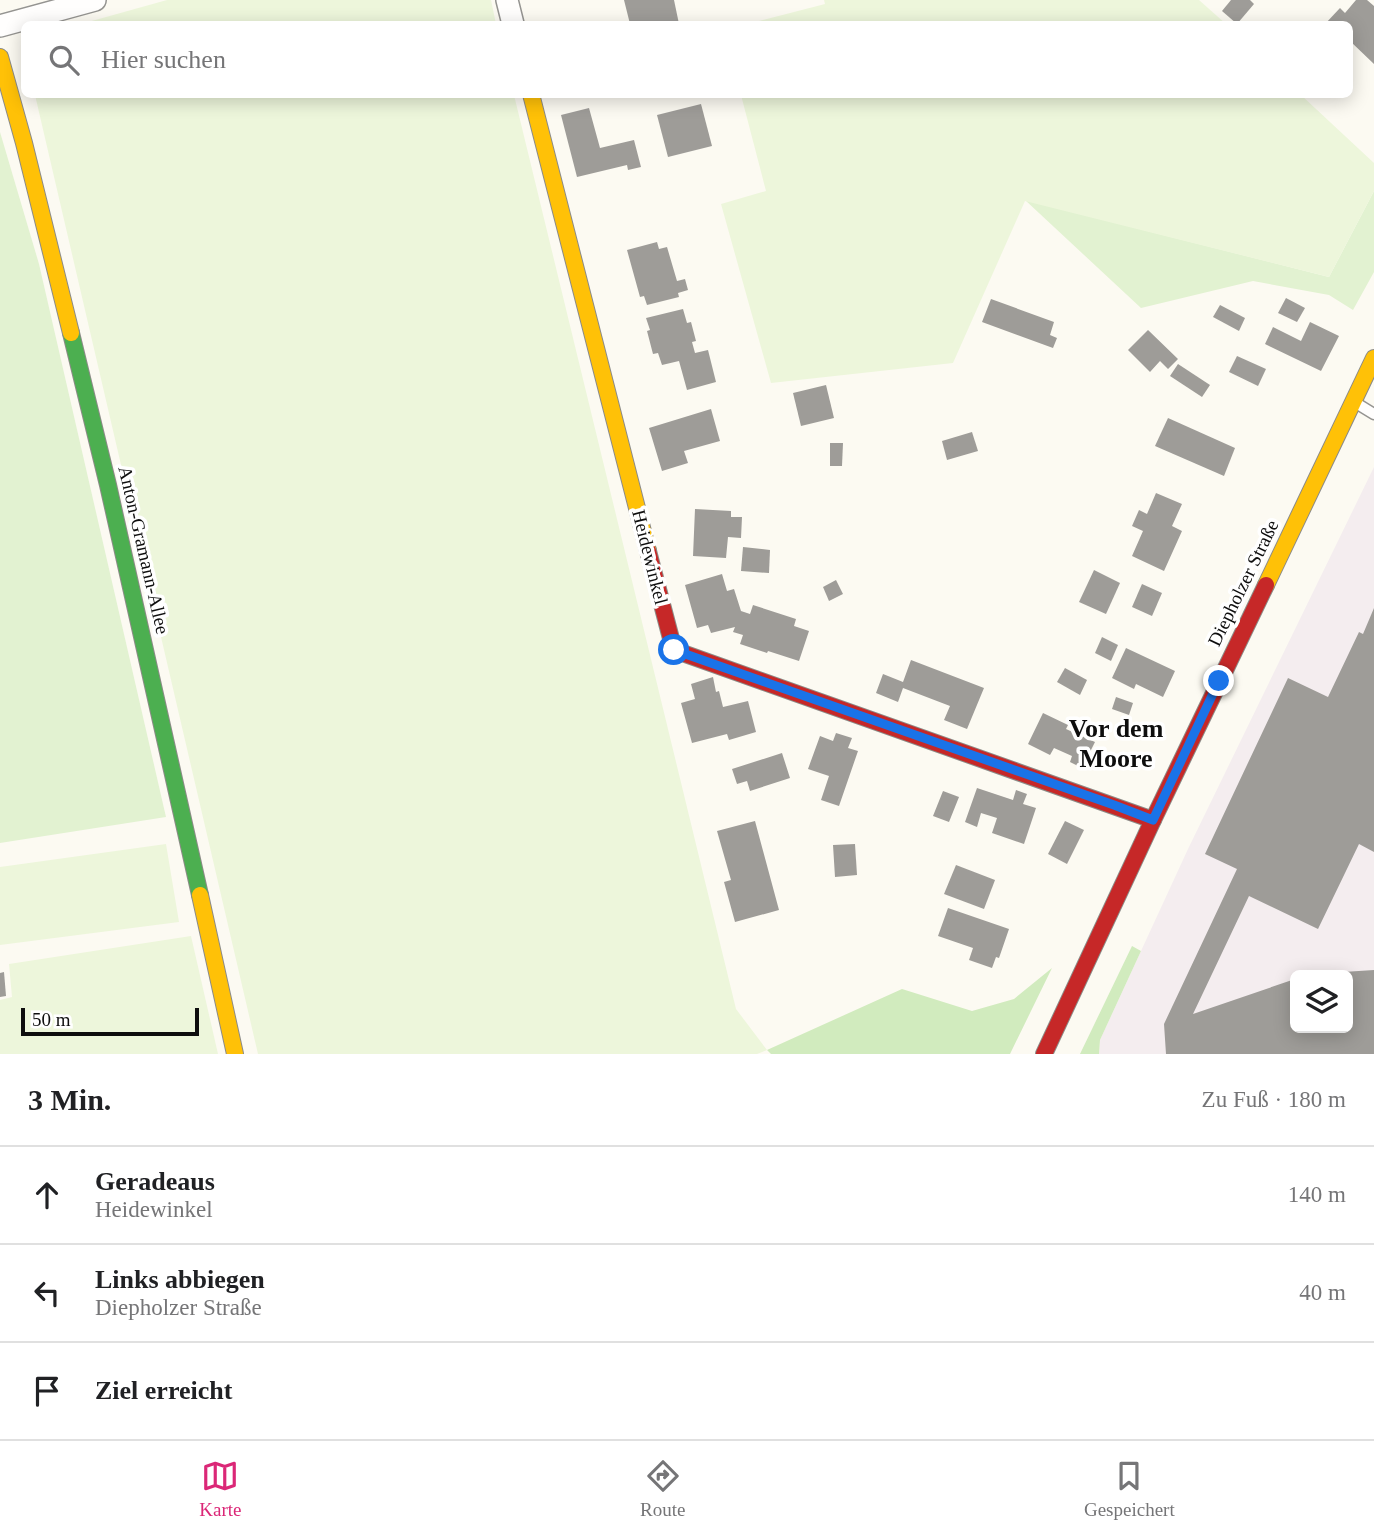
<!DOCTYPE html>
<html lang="de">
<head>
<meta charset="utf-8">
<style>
  body { margin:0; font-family:Georgia,serif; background:#f2f2f2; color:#202124 }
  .controls { position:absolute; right:21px; bottom:21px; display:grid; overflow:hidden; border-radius:10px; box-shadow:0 4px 18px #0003 }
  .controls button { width:63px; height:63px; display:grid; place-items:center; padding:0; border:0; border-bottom:2px solid #e0e0e0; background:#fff; color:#202124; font:35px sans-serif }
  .scale { position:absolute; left:21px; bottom:18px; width:178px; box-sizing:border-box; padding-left:7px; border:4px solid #0e0e0e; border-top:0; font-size:19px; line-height:24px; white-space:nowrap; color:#0e0e0e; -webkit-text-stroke:5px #fff; paint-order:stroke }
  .stop { position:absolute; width:21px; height:21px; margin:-16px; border:5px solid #1a73e8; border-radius:50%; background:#fff }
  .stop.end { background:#1a73e8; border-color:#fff; box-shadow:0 2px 7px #0008 }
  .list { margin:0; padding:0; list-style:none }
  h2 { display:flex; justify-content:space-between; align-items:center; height:91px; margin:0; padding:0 28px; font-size:30px }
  h2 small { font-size:23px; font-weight:400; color:#757577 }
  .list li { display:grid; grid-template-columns:46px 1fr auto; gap:21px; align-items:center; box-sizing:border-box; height:98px; padding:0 28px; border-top:2px solid #e0e0e0 }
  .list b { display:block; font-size:26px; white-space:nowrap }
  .list p { margin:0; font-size:23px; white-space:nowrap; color:#757577 }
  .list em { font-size:23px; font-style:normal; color:#757577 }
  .icon { flex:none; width:38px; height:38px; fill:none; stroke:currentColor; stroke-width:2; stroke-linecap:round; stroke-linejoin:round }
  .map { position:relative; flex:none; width:1374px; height:1054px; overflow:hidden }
  .search { position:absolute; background:#fff; box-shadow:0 4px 18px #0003; left:21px; right:21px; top:21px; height:77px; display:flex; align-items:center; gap:18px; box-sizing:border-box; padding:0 24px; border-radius:10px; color:#757577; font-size:26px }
  .sheet { height:385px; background:#fff }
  nav { display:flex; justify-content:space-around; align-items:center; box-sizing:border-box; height:98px; border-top:2px solid #e0e0e0; background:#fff; font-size:19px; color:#757577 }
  nav a { display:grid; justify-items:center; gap:4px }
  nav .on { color:#db2777 }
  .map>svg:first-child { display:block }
  .industrial { fill:#f4edef; fill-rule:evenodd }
  .green { fill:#e2f2d1 }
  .forest { fill:#d1ebbe }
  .pitch { fill:#edf6db }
  .building { fill:#9e9c98 }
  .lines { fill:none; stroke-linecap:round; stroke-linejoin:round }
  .lane-casing { stroke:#959491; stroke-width:13 }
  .street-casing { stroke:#959491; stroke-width:24 }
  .fast-casing { stroke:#8c8b87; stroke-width:18 }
  .slow-casing { stroke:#8c8b87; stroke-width:18 }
  .jam-casing { stroke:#8c8b87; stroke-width:18 }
  .lane { stroke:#fffefd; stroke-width:10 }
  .street { stroke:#fffefd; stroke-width:21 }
  .fast { stroke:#4caf50; stroke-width:16 }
  .slow { stroke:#ffc107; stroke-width:16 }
  .jam { stroke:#c62828; stroke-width:16 }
  .route { stroke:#1a73e8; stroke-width:9 }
  .labels { text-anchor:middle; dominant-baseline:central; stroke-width:7; stroke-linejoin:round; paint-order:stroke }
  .street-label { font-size:19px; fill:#0e0e0e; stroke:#fff }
  .district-label { font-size:26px; font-weight:bold; fill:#0e0e0e; stroke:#fff }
</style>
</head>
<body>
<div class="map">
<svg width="1374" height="1054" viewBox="0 0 1374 1054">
  <rect width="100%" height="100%" fill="#fcfaf2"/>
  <!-- industrial -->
  <path class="industrial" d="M 1374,467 L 1374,1054 L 1099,1054 L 1100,1040 L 1188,849 ZM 1295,975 L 1348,975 L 1348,1028 L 1295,1028 Z"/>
  <!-- green -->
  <g class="green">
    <path d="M 0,132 L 39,264 L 166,817 L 0,843 Z"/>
    <path d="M 1374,191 L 1374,272 L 1353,310 L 1329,295 L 1253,281 L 1141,308 L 1025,200 L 1329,277 Z"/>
  </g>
  <!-- forest -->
  <g class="forest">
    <path d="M 1132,946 L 1141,951 L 1100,1040 L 1099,1054 L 1080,1054 Z"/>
    <path d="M 1052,968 L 1010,1054 L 771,1054 L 767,1050 L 902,989 L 972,1011 L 1014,999 Z"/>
  </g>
  <!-- pitch -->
  <g class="pitch">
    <path d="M 167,0 L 491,0 L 496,24 L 81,24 Z"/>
    <path d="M 824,0 L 1199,0 L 1226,24 L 747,24 L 825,4 Z"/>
    <path d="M 35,95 L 514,95 L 736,1009 L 767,1050 L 757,1054 L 258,1054 Z"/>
    <path d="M 741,95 L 1301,95 L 1374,163 L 1374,191 L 1329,277 L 1025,201 L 953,363 L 771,383 L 721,204 L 766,191 Z"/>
    <path d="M 166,844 L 179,922 L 0,945 L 0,867 Z"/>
    <path d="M 191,936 L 218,1054 L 0,1054 L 0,1000 L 12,997 L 9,964 Z"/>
  </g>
  <!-- building -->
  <g class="building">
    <path d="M 624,0 L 674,0 L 679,24 L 630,24 Z"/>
    <path d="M 1231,0 L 1250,0 L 1254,4 L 1237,24 L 1222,11 Z"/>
    <path d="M 1356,0 L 1367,0 L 1374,6 L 1374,64 L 1350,41 L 1350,24 L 1325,24 L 1340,8 L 1345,13 Z"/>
    <path d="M 701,104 L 712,146 L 668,157 L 657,115 Z"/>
    <path d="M 589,108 L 600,148 L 634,140 L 641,167 L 628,170 L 627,165 L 577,177 L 561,115 Z"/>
    <path d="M 657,242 L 659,249 L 667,247 L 677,281 L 685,279 L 688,290 L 678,293 L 679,297 L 647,305 L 644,296 L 640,297 L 627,250 Z"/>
    <path d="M 1286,298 L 1305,308 L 1297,322 L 1278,313 Z"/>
    <path d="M 991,299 L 1054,322 L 1050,335 L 1057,338 L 1053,348 L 982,322 Z"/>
    <path d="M 1220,305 L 1245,318 L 1239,331 L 1213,317 Z"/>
    <path d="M 683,309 L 687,323 L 691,322 L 696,341 L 692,342 L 695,353 L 708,350 L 716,382 L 687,390 L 679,361 L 662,365 L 658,353 L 653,354 L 647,331 L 650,330 L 646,318 Z"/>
    <path d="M 1310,322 L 1339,336 L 1321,371 L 1265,344 L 1273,327 L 1301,341 Z"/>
    <path d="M 1148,330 L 1178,359 L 1168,369 L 1160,361 L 1150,372 L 1128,350 Z"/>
    <path d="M 1237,356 L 1266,369 L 1258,386 L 1229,372 Z"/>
    <path d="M 1178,364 L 1210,385 L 1202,397 L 1170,376 Z"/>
    <path d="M 826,385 L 834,418 L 801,426 L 793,393 Z"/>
    <path d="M 711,409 L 720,441 L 684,451 L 688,463 L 662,471 L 649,428 Z"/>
    <path d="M 1168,418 L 1235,448 L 1224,476 L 1155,446 Z"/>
    <path d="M 972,432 L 978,451 L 947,460 L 942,441 Z"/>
    <path d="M 830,443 L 843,443 L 842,466 L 830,466 Z"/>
    <path d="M 1156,493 L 1182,504 L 1172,526 L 1182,531 L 1164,571 L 1132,556 L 1143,531 L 1132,526 L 1139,510 L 1147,514 Z"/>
    <path d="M 695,509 L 731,511 L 731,517 L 742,517 L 741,538 L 728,537 L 726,558 L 693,556 Z"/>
    <path d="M 743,547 L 770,550 L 769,573 L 741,571 Z"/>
    <path d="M 1094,570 L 1120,583 L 1106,614 L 1079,602 Z"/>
    <path d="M 722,574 L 727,591 L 734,589 L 741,611 L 750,614 L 753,605 L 796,619 L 794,626 L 809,631 L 799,661 L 768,651 L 767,653 L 740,644 L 743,635 L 733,632 L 735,627 L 711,633 L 708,625 L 697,628 L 685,585 Z"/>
    <path d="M 836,580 L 843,594 L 829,601 L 823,587 Z"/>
    <path d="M 1142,584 L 1162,593 L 1152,616 L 1132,607 Z"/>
    <path d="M 1374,608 L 1374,852 L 1359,844 L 1318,929 L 1249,896 L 1193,1014 L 1295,979 L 1295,1028 L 1348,1028 L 1348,975 L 1328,975 L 1328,973 L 1374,970 L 1374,1054 L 1166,1054 L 1164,1024 L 1237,869 L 1205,854 L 1288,678 L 1328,697 L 1359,632 L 1363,634 Z"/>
    <path d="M 1102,637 L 1118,645 L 1111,661 L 1095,653 Z"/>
    <path d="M 1126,648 L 1175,671 L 1163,697 L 1136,684 L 1134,689 L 1112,678 Z"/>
    <path d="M 911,660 L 984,688 L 967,729 L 944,720 L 950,706 L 903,688 L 898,702 L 876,693 L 883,674 L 903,682 Z"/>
    <path d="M 1065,668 L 1087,680 L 1080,695 L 1057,682 Z"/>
    <path d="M 713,677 L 716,692 L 719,691 L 723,707 L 748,701 L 756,732 L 729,740 L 727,734 L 692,743 L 681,703 L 695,699 L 691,684 Z"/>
    <path d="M 1116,697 L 1133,703 L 1129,715 L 1112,709 Z"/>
    <path d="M 1043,713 L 1068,725 L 1066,729 L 1095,742 L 1082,768 L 1070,762 L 1072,756 L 1054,748 L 1050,755 L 1028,744 Z"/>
    <path d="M 836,733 L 852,738 L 848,748 L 858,751 L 839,806 L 821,800 L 829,776 L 808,769 L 820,736 L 833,741 Z"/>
    <path d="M 782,753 L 790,778 L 750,791 L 747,781 L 737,784 L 732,769 Z"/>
    <path d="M 977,788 L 1013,800 L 1016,790 L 1027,794 L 1023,804 L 1036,808 L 1024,844 L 992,833 L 997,818 L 981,813 L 977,827 L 965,822 Z"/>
    <path d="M 943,791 L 959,797 L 949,822 L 933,816 Z"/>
    <path d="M 755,821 L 779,910 L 735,922 L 724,882 L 731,880 L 717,831 Z"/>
    <path d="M 1065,821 L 1084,830 L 1067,864 L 1048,854 Z"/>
    <path d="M 855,844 L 857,875 L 835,877 L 833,845 Z"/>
    <path d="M 956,865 L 995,880 L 984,909 L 944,894 Z"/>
    <path d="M 948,908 L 1009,929 L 999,958 L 996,957 L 992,968 L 969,960 L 973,948 L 938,936 Z"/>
    <path d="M 4,972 L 6,996 L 0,997 L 0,973 Z"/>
  </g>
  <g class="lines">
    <defs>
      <path id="lane" d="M 1356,403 L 1374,414"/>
      <g id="street">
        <path d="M 507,0 L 513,24"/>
        <path d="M 0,26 L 95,0"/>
      </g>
      <path id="fast" d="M 71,333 L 108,485 L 200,895"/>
      <g id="slow">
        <path d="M 0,57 L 24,143 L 71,333"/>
        <path d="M 531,94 L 648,551"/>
        <path d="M 1266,585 L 1374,358"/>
        <path d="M 200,895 L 235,1054"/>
      </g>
      <g id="jam">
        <path d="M 648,551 L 674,650 L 1153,820"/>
        <path d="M 1044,1054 L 1153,820 L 1266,585"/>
      </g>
    </defs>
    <!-- lane casing -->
    <use href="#lane" class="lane-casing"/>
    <!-- street casing -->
    <use href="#street" class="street-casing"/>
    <!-- fast casing -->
    <use href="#fast" class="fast-casing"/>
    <!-- slow casing -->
    <use href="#slow" class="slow-casing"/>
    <!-- jam casing -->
    <use href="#jam" class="jam-casing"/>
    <!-- lane -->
    <use href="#lane" class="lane"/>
    <!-- street -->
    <use href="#street" class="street"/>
    <!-- fast -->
    <use href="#fast" class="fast"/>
    <!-- slow -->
    <use href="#slow" class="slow"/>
    <!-- jam -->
    <use href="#jam" class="jam"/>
  </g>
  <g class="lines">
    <!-- route -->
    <path class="route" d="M 674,650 L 1114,805 L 1153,820 L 1219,681"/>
  </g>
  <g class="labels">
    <!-- street labels -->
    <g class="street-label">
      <text transform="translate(144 550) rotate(77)">Anton-Gramann-Allee</text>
      <text transform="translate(650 557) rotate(76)">Heidewinkel</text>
      <text transform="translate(1243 583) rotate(-64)">Diepholzer Straße</text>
    </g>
    <!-- district labels -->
    <g class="district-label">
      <text x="1116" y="728">Vor dem<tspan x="1116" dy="30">Moore</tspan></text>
    </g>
  </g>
</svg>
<div class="controls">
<button><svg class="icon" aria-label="layers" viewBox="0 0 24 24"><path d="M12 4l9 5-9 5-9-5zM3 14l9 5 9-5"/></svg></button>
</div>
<div class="scale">50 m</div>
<div class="stop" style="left:674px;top:650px"></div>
<div class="stop end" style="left:1219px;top:681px"></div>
<div class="search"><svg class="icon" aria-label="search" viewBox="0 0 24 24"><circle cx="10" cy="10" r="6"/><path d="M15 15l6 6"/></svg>Hier suchen</div>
</div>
<section class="sheet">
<h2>3 Min.<small>Zu Fuß · 180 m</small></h2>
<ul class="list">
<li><svg class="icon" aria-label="ahead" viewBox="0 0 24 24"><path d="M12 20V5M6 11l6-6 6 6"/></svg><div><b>Geradeaus</b><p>Heidewinkel</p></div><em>140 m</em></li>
<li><svg class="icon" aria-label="left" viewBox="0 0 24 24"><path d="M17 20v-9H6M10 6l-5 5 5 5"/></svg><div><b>Links abbiegen</b><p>Diepholzer Straße</p></div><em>40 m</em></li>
<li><svg class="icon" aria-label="arrive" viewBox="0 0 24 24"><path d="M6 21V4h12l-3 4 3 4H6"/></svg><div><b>Ziel erreicht</b></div></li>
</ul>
</section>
<nav>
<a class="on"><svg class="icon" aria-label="map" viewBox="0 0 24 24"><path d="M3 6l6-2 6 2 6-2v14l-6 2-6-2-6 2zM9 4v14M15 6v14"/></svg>Karte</a>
<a><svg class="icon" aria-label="directions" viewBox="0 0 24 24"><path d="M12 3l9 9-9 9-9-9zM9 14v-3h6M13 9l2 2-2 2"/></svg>Route</a>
<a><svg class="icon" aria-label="saved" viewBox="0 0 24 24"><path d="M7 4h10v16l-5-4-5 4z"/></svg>Gespeichert</a>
</nav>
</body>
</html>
